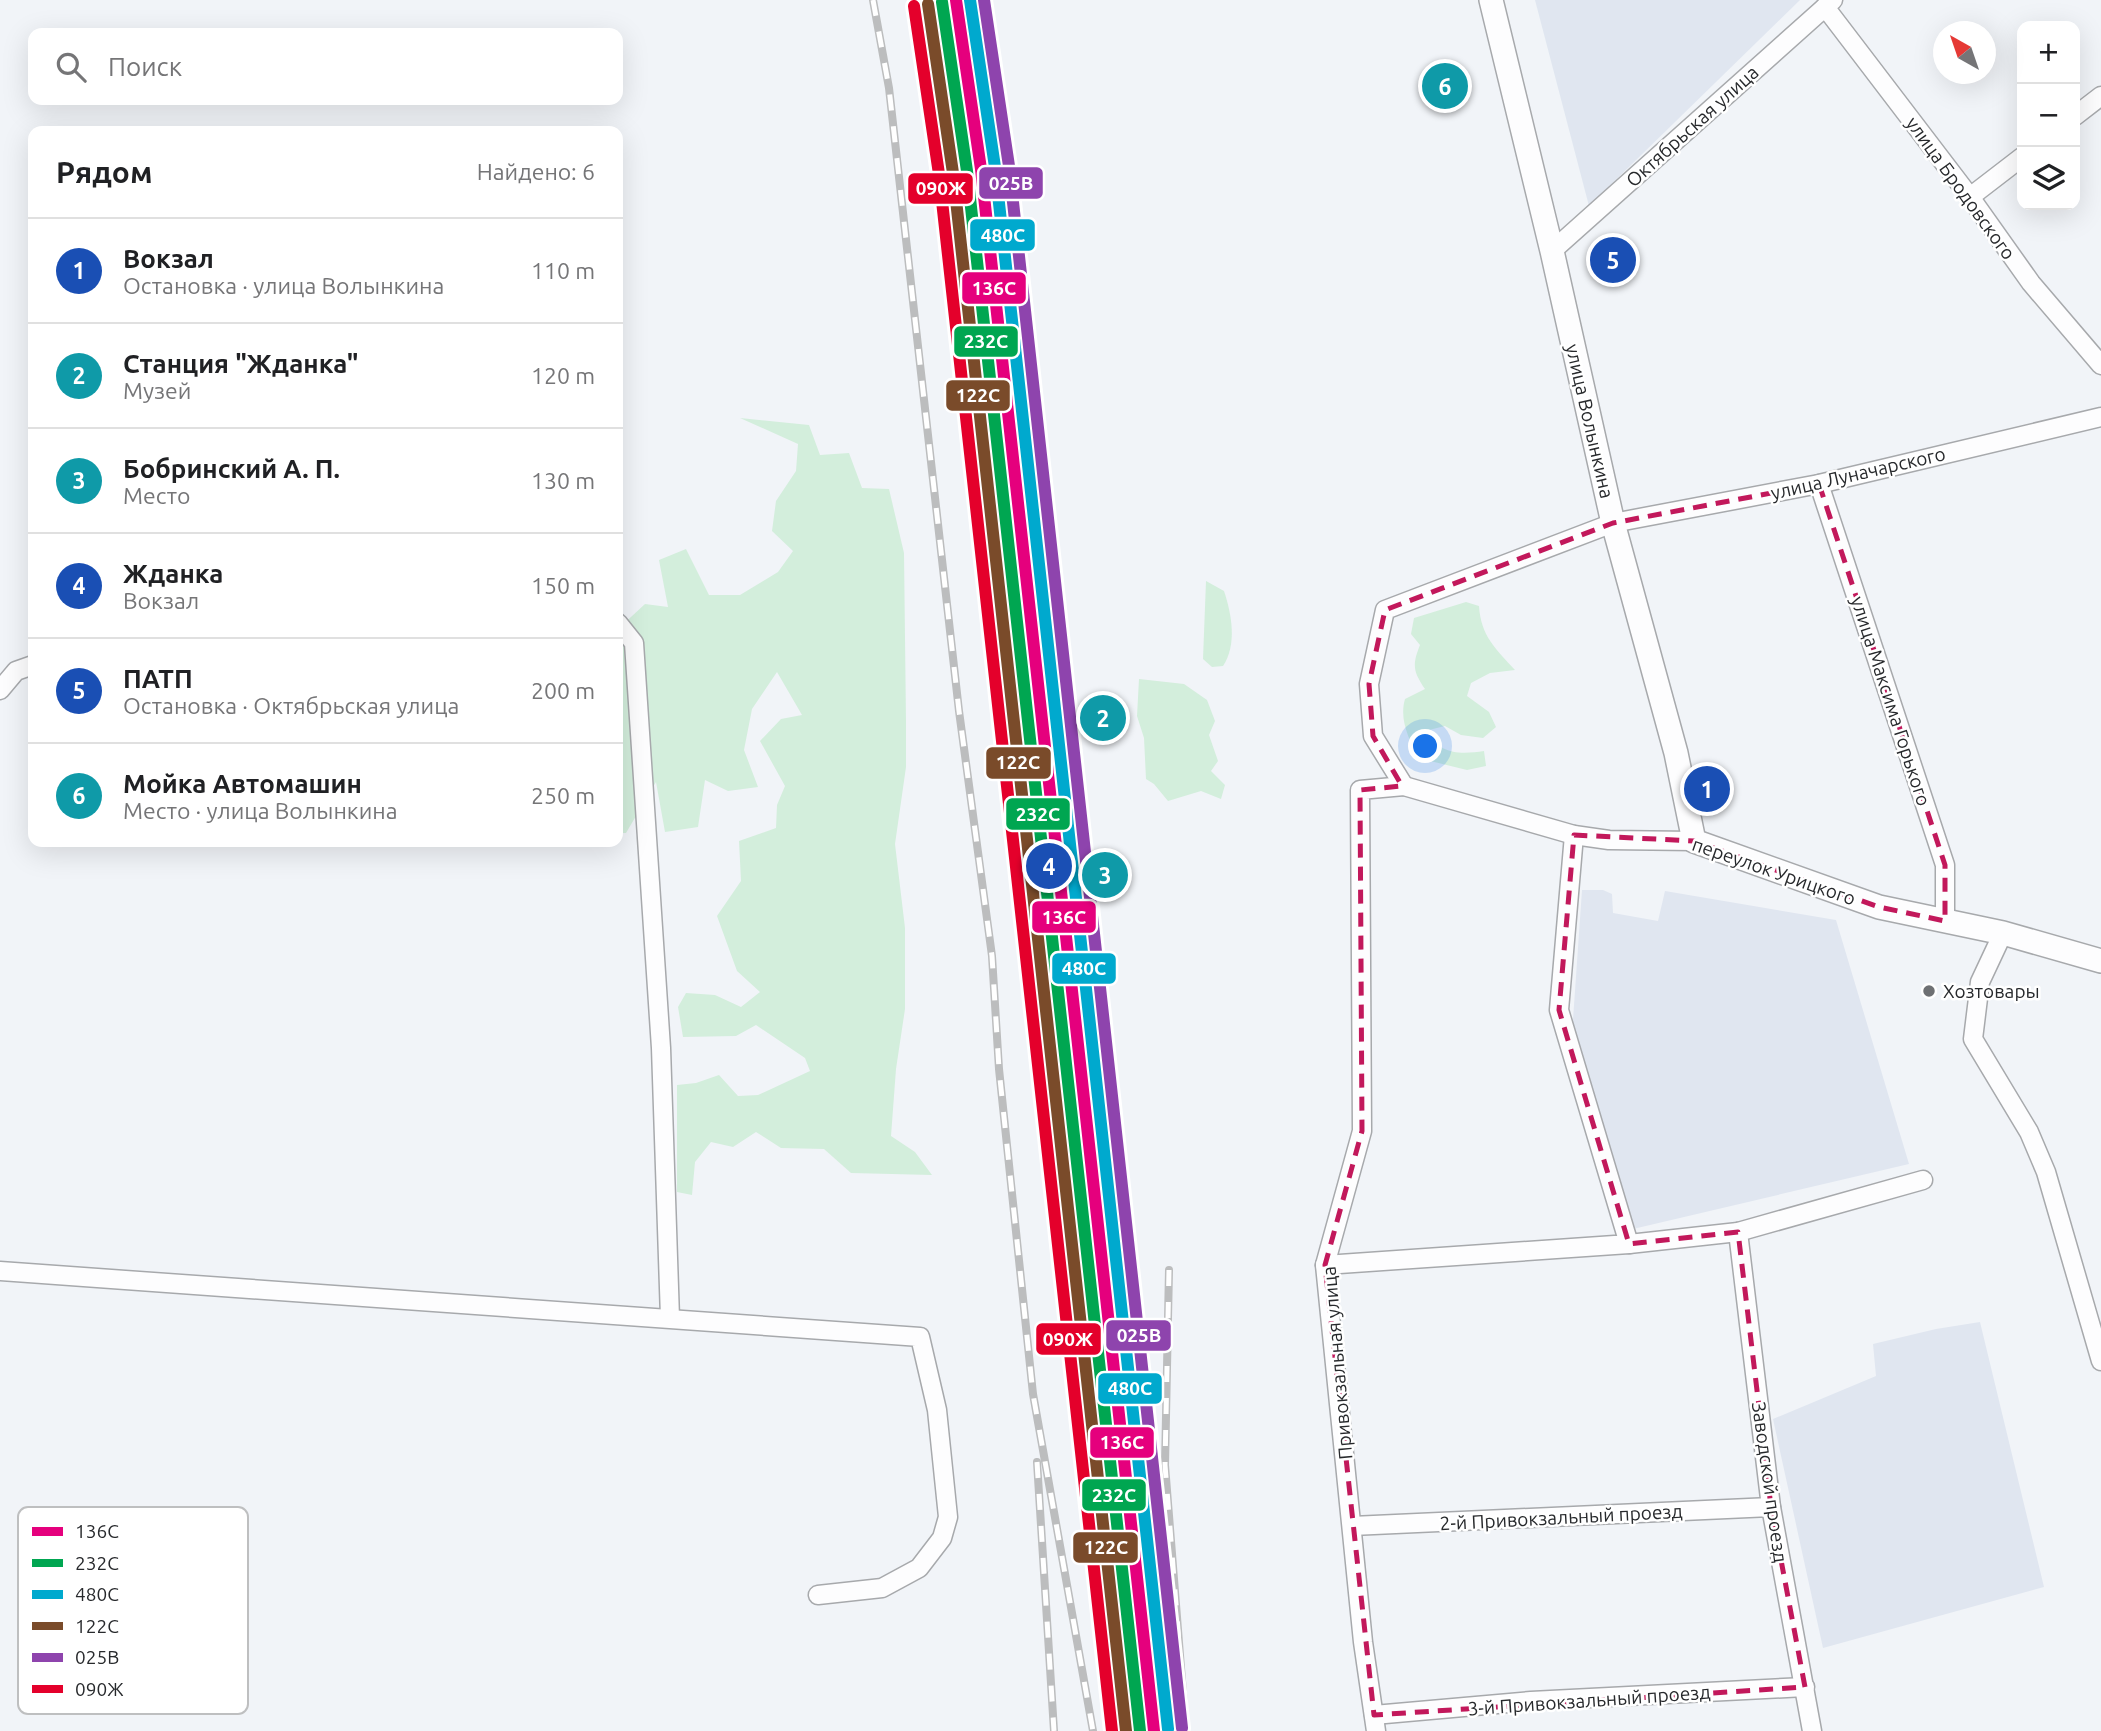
<!DOCTYPE html>
<html lang="ru">
<head>
<meta charset="utf-8">
<style>
  body { margin:0; font-family:Ubuntu,sans-serif; background:#f2f2f2; color:#202124 }
  .controls { position:absolute; right:21px; top:21px; display:grid; overflow:hidden; border-radius:14px; box-shadow:0 7px 28px #0002 }
  .controls button { width:63px; height:63px; display:grid; place-items:center; padding:0; border:0; border-bottom:2px solid #e0e0e0; background:#fff; color:#202124; font:35px sans-serif }
  .compass { position:absolute; left:1933px; top:21px; width:63px; height:63px; border-radius:50%; background:#fff; box-shadow:0 7px 28px #0002; rotate:320deg }
  .you { position:absolute; left:1426px; top:747px; width:24px; height:24px; margin:-18px; border:5px solid #fff; border-radius:50%; background:#1a73e8; box-shadow:0 0 0 10px #1a73e833 }
  .badge { display:grid; place-items:center; width:46px; height:46px; border-radius:50%; background:#0f766e; color:#fff; font-size:23px; font-weight:700 }
  .pin { position:absolute; translate:-50% -50%; border:4px solid #fff; box-shadow:0 2px 7px #0006 }
  .list { margin:0; padding:0; list-style:none }
  h2 { display:flex; justify-content:space-between; align-items:center; height:91px; margin:0; padding:0 28px; font-size:30px }
  h2 small { font-size:23px; font-weight:400; color:#757577 }
  .list li { display:grid; grid-template-columns:46px 1fr auto; gap:21px; align-items:center; box-sizing:border-box; height:105px; padding:0 28px; border-top:2px solid #e0e0e0 }
  .list b { display:block; font-size:26px; white-space:nowrap }
  .list p { margin:0; font-size:23px; white-space:nowrap; color:#757577 }
  .list em { font-size:23px; font-style:normal; color:#757577 }
  .icon { flex:none; width:38px; height:38px; fill:none; stroke:currentColor; stroke-width:2; stroke-linecap:round; stroke-linejoin:round }
  .map { position:relative; flex:none; width:2101px; height:1731px; overflow:hidden }
  .search { position:absolute; background:#fff; box-shadow:0 7px 28px #0002; left:28px; top:28px; width:595px; height:77px; display:flex; align-items:center; gap:18px; box-sizing:border-box; padding:0 24px; border-radius:14px; color:#757577; font-size:26px }
  .panel { position:absolute; background:#fff; box-shadow:0 7px 28px #0002; left:28px; top:126px; width:595px; height:721px; border-radius:14px }
  .map>svg:first-child { display:block }
  .built { fill:#e0e6f0 }
  .green { fill:#d3eedc }
  .lines { fill:none; stroke-linecap:round; stroke-linejoin:round }
  .minor-casing { stroke:#a7a9ac; stroke-width:21 }
  .tertiary-casing { stroke:#a7a9ac; stroke-width:26 }
  .minor { stroke:#fdfdfe; stroke-width:18 }
  .tertiary { stroke:#fdfdfe; stroke-width:23 }
  .rail-casing { stroke:#bcbdbe; stroke-width:8 }
  .rail { stroke:#fff; stroke-width:5; stroke-dasharray:16; stroke-linecap:butt }
  .rail-1-casing { stroke:#fff; stroke-width:18 }
  .rail-2-casing { stroke:#fff; stroke-width:18 }
  .rail-3-casing { stroke:#fff; stroke-width:18 }
  .rail-4-casing { stroke:#fff; stroke-width:18 }
  .rail-5-casing { stroke:#fff; stroke-width:18 }
  .rail-6-casing { stroke:#fff; stroke-width:18 }
  .rail-1 { stroke:#e5007d; stroke-width:12 }
  .rail-2 { stroke:#00a651; stroke-width:12 }
  .rail-3 { stroke:#00a9ce; stroke-width:12 }
  .rail-4 { stroke:#7a4b2a; stroke-width:12 }
  .rail-5 { stroke:#8e44ad; stroke-width:12 }
  .rail-6 { stroke:#e4002b; stroke-width:12 }
  .marked { fill:none; stroke:#c2185b; stroke-width:5; stroke-dasharray:14 9; stroke-linejoin:round }
  .poi-dot { fill:#6e7073; stroke:#fff; stroke-width:2.5 }
  .labels { text-anchor:middle; dominant-baseline:central; stroke-width:5; stroke-linejoin:round; paint-order:stroke }
  .street-label { font-size:19px; fill:#27292c; stroke:#fff }
  .poi-label { font-size:19px; fill:#27292c; stroke:#fff; text-anchor:start }
  .key { fill:#fff; stroke:#bebfc0; stroke-width:2 }
  .key-label { font-size:19px; fill:#27292c }
  .line-badge { stroke:#fff; stroke-width:2.5 }
  .badge-label { font-size:19px; text-anchor:middle; font-weight:bold; fill:#fff }
</style>
</head>
<body>
<div class="map">
<svg width="2101" height="1731" viewBox="0 0 2101 1731">
  <rect width="100%" height="100%" fill="#f1f4f8"/>
  <!-- built -->
  <g class="built">
    <path d="M 1535,0 L 1800,0 L 1589,206 Z"/>
    <path d="M 1582,890 L 1603,890 L 1612,894 L 1613,913 L 1658,921 L 1665,891 L 1836,920 L 1909,1164 L 1633,1229 L 1572,1034 Z"/>
    <path d="M 1980,1322 L 2044,1587 L 1823,1648 L 1773,1419 L 1876,1376 L 1873,1344 L 1936,1329 Z"/>
  </g>
  <!-- green -->
  <g class="green">
    <path d="M 740,418 L 809,425 L 820,455 L 849,453 L 862,488 L 889,489 L 904,553 L 906,722 L 906,767 L 895,844 L 905,928 L 905,1009 L 896,1069 L 891,1136 L 915,1152 L 932,1175 L 851,1173 L 824,1149 L 781,1148 L 756,1132 L 733,1147 L 711,1142 L 695,1162 L 692,1195 L 677,1192 L 677,1085 L 696,1083 L 719,1075 L 738,1096 L 758,1095 L 810,1071 L 805,1058 L 756,1025 L 736,1036 L 683,1037 L 678,1007 L 686,993 L 715,995 L 741,1007 L 760,992 L 737,971 L 717,916 L 741,881 L 739,841 L 776,828 L 777,805 L 785,786 L 760,741 L 781,719 L 802,715 L 777,672 L 752,709 L 744,750 L 758,787 L 728,791 L 705,780 L 698,827 L 665,832 L 656,782 L 626,833 L 618,833 L 618,629 L 645,604 L 668,607 L 659,560 L 686,549 L 709,595 L 740,595 L 778,572 L 793,551 L 772,531 L 776,501 L 796,471 L 798,444 Z"/>
    <path d="M 1206,581 L 1224,591 C 1232,615 1237,645 1223,666 L 1212,667 L 1203,659 Z"/>
    <path d="M 1466,602 L 1479,606 C 1481,636 1495,648 1515,670 L 1490,673 L 1471,683 L 1467,696 L 1489,712 L 1496,727 L 1483,738 L 1461,735 L 1445,726 L 1429,730 C 1437,756 1463,754 1484,751 L 1486,766 L 1467,770 L 1418,758 C 1409,739 1399,720 1405,699 L 1425,689 C 1413,671 1412,665 1420,645 L 1411,634 L 1414,618 Z"/>
    <path d="M 1139,679 L 1184,684 L 1207,700 L 1215,721 L 1209,735 L 1218,761 L 1211,771 L 1225,785 L 1221,799 L 1201,791 L 1168,801 L 1154,784 L 1146,779 L 1144,738 L 1137,716 Z"/>
  </g>
  <g class="lines">
    <defs>
      <g id="minor">
        <path d="M 1825,7 L 1970,197 L 2031,283 L 2101,365"/>
        <path d="M 2075,116 L 2101,96"/>
        <path d="M 1970,197 L 2022,157"/>
        <path d="M 1552,251 L 1833,0"/>
        <path d="M 1819,484 L 1945,865 L 1945,921"/>
        <path d="M 618,623 L 634,643 L 661,1048 L 670,1318"/>
        <path d="M 0,690 L 16,671 L 33,665"/>
        <path d="M 1404,786 L 1373,736 L 1369,684 L 1385,610 L 1613,523 L 1819,484 L 2101,417"/>
        <path d="M 2003,933 L 1980,982 L 1973,1039 L 2029,1132 L 2046,1172 L 2101,1361"/>
        <path d="M 1738,1232 L 1771,1507 L 1812,1731"/>
        <path d="M 1629,1244 L 1738,1232 L 1923,1180"/>
        <path d="M 1325,1265 L 1629,1244 L 1559,1010 L 1574,835"/>
        <path d="M 0,1271 L 920,1337 L 937,1410 L 948,1517 L 942,1538 L 919,1568 L 882,1588 L 818,1595"/>
        <path d="M 1352,1526 L 1771,1507"/>
        <path d="M 1374,1715 L 1531,1701 L 1805,1687"/>
        <path d="M 1376,1731 L 1363,1642 L 1325,1265 L 1362,1131 L 1360,790 L 1404,786 L 1574,835 L 1609,840 L 1694,841"/>
      </g>
      <path id="tertiary" d="M 1491,0 L 1552,251 L 1613,523 L 1676,753 L 1694,841 L 1879,907 L 2003,933 L 2101,961"/>
    </defs>
    <!-- minor casing -->
    <use href="#minor" class="minor-casing"/>
    <!-- tertiary casing -->
    <use href="#tertiary" class="tertiary-casing"/>
    <!-- minor -->
    <use href="#minor" class="minor"/>
    <!-- tertiary -->
    <use href="#tertiary" class="tertiary"/>
    <defs>
      <g id="rail">
        <path d="M 873,0 L 889,88 L 959,711 L 992,956 L 999,1069 L 1033,1394 L 1093,1731"/>
        <path d="M 987,0 L 1010,164 L 1034,392 L 1042,574"/>
        <path d="M 1169,1270 L 1165,1465 L 1186,1731"/>
        <path d="M 1037,1462 L 1054,1731"/>
      </g>
    </defs>
    <!-- rail casing -->
    <use href="#rail" class="rail-casing"/>
    <!-- rail -->
    <use href="#rail" class="rail"/>
    <defs>
      <path id="rail-1" d="M 956,0 L 981,169 L 1154,1731"/>
      <path id="rail-2" d="M 942,2 L 967,171 L 1140,1731"/>
      <path id="rail-3" d="M 970,0 L 995,167 L 1168,1729"/>
      <path id="rail-4" d="M 928,4 L 953,173 L 1126,1731"/>
      <path id="rail-5" d="M 984,0 L 1009,166 L 1182,1728"/>
      <path id="rail-6" d="M 914,6 L 939,174 L 1112,1731"/>
    </defs>
    <!-- rail-1 casing -->
    <use href="#rail-1" class="rail-1-casing"/>
    <!-- rail-2 casing -->
    <use href="#rail-2" class="rail-2-casing"/>
    <!-- rail-3 casing -->
    <use href="#rail-3" class="rail-3-casing"/>
    <!-- rail-4 casing -->
    <use href="#rail-4" class="rail-4-casing"/>
    <!-- rail-5 casing -->
    <use href="#rail-5" class="rail-5-casing"/>
    <!-- rail-6 casing -->
    <use href="#rail-6" class="rail-6-casing"/>
    <!-- rail-1 -->
    <use href="#rail-1" class="rail-1"/>
    <!-- rail-2 -->
    <use href="#rail-2" class="rail-2"/>
    <!-- rail-3 -->
    <use href="#rail-3" class="rail-3"/>
    <!-- rail-4 -->
    <use href="#rail-4" class="rail-4"/>
    <!-- rail-5 -->
    <use href="#rail-5" class="rail-5"/>
    <!-- rail-6 -->
    <use href="#rail-6" class="rail-6"/>
  </g>
  <!-- marked area -->
  <path class="marked" d="M 1819,484 L 1945,865 L 1945,921 L 1879,907 L 1694,841 L 1574,835 L 1559,1010 L 1629,1244 L 1738,1232 L 1771,1507 L 1805,1687 L 1374,1715 L 1325,1265 L 1362,1131 L 1360,790 L 1402,786 L 1373,736 L 1369,684 L 1385,610 L 1613,523 Z"/>
  <!-- markers -->
  <circle class="poi-dot" cx="1929" cy="991" r="7"/>
  <g class="labels">
    <!-- street labels -->
    <g class="street-label">
      <text transform="translate(1692 126) rotate(-42)">Октябрьская улица</text>
      <text transform="translate(1961 188) rotate(54)">улица Бродовского</text>
      <text transform="translate(1590 421) rotate(77)">улица Волынкина</text>
      <text transform="translate(1858 473) rotate(-13)">улица Луначарского</text>
      <text transform="translate(1891 701) rotate(72)">улица Максима Горького</text>
      <text transform="translate(1774 871) rotate(19)">переулок Урицкого</text>
      <text transform="translate(1337 1363) rotate(-95)">Привокзальная улица</text>
      <text transform="translate(1770 1482) rotate(82)">Заводской проезд</text>
      <text transform="translate(1561 1517) rotate(-3)">2-й Привокзальный проезд</text>
      <text transform="translate(1589 1700) rotate(-4)">3-й Привокзальный проезд</text>
    </g>
    <!-- poi labels -->
    <g class="poi-label">
      <text x="1943" y="991">Хозтовары</text>
    </g>
  </g>
  <!-- legend -->
  <rect x="18" y="1507" width="230" height="207" rx="10" class="key"/>
  <rect x="32" y="1527" width="31" height="9" fill="#e5007d"/>
  <rect x="32" y="1559" width="31" height="8" fill="#00a651"/>
  <rect x="32" y="1590" width="31" height="9" fill="#00a9ce"/>
  <rect x="32" y="1622" width="31" height="8" fill="#7a4b2a"/>
  <rect x="32" y="1653" width="31" height="9" fill="#8e44ad"/>
  <rect x="32" y="1685" width="31" height="8" fill="#e4002b"/>
  <g class="key-label">
    <text x="75" y="1538">136С</text>
    <text x="75" y="1570">232C</text>
    <text x="75" y="1601">480С</text>
    <text x="75" y="1633">122С</text>
    <text x="75" y="1664">025В</text>
    <text x="75" y="1696">090Ж</text>
  </g>
  <g class="line-badge">
    <rect x="978" y="166" width="66" height="34" rx="7" fill="#8e44ad"/>
    <rect x="907" y="172" width="67" height="33" rx="7" fill="#e4002b"/>
    <rect x="969" y="218" width="67" height="34" rx="7" fill="#00a9ce"/>
    <rect x="961" y="271" width="66" height="34" rx="7" fill="#e5007d"/>
    <rect x="953" y="325" width="66" height="33" rx="7" fill="#00a651"/>
    <rect x="945" y="379" width="66" height="33" rx="7" fill="#7a4b2a"/>
    <rect x="985" y="746" width="67" height="34" rx="7" fill="#7a4b2a"/>
    <rect x="1005" y="797" width="66" height="34" rx="7" fill="#00a651"/>
    <rect x="1031" y="900" width="66" height="34" rx="7" fill="#e5007d"/>
    <rect x="1051" y="952" width="66" height="33" rx="7" fill="#00a9ce"/>
    <rect x="1105" y="1319" width="67" height="33" rx="7" fill="#8e44ad"/>
    <rect x="1035" y="1322" width="67" height="34" rx="7" fill="#e4002b"/>
    <rect x="1097" y="1372" width="66" height="33" rx="7" fill="#00a9ce"/>
    <rect x="1089" y="1426" width="66" height="33" rx="7" fill="#e5007d"/>
    <rect x="1081" y="1478" width="66" height="34" rx="7" fill="#00a651"/>
    <rect x="1072" y="1531" width="67" height="33" rx="7" fill="#7a4b2a"/>
  </g>
  <g class="badge-label">
    <text x="1011" y="190">025В</text>
    <text x="941" y="195">090Ж</text>
    <text x="1003" y="242">480С</text>
    <text x="994" y="295">136С</text>
    <text x="986" y="348">232C</text>
    <text x="978" y="402">122С</text>
    <text x="1018" y="769">122С</text>
    <text x="1038" y="821">232C</text>
    <text x="1064" y="924">136С</text>
    <text x="1084" y="975">480С</text>
    <text x="1139" y="1342">025В</text>
    <text x="1068" y="1346">090Ж</text>
    <text x="1130" y="1395">480С</text>
    <text x="1122" y="1449">136С</text>
    <text x="1114" y="1502">232C</text>
    <text x="1106" y="1554">122С</text>
  </g>
</svg>
<div class="controls">
<button>+</button>
<button>−</button>
<button><svg class="icon" aria-label="layers" viewBox="0 0 24 24"><path d="M12 4l9 5-9 5-9-5zM3 14l9 5 9-5"/></svg></button>
</div>
<svg class="compass" viewBox="-18 -18 36 36"><path d="M0-13l5 13h-10z" fill="#e53935"/><path d="M0 13l5-13h-10z" fill="#757577"/></svg>
<div class="you"></div>
<div class="pin badge" style="left:1707px;top:789px;background:#1a4fb4">1</div>
<div class="pin badge" style="left:1103px;top:718px;background:#0f9aa8">2</div>
<div class="pin badge" style="left:1105px;top:875px;background:#0f9aa8">3</div>
<div class="pin badge" style="left:1049px;top:866px;background:#1a4fb4">4</div>
<div class="pin badge" style="left:1613px;top:260px;background:#1a4fb4">5</div>
<div class="pin badge" style="left:1445px;top:86px;background:#0f9aa8">6</div>
<div class="search"><svg class="icon" aria-label="search" viewBox="0 0 24 24"><circle cx="10" cy="10" r="6"/><path d="M15 15l6 6"/></svg>Поиск</div>
<section class="panel">
<h2>Рядом<small>Найдено: 6</small></h2>
<ul class="list">
<li><span class="badge" style="background:#1a4fb4">1</span><div><b>Вокзал</b><p>Остановка · улица Волынкина</p></div><em>110 m</em></li>
<li><span class="badge" style="background:#0f9aa8">2</span><div><b>Станция &quot;Жданка&quot;</b><p>Музей</p></div><em>120 m</em></li>
<li><span class="badge" style="background:#0f9aa8">3</span><div><b>Бобринский А. П.</b><p>Место</p></div><em>130 m</em></li>
<li><span class="badge" style="background:#1a4fb4">4</span><div><b>Жданка</b><p>Вокзал</p></div><em>150 m</em></li>
<li><span class="badge" style="background:#1a4fb4">5</span><div><b>ПАТП</b><p>Остановка · Октябрьская улица</p></div><em>200 m</em></li>
<li><span class="badge" style="background:#0f9aa8">6</span><div><b>Мойка Автомашин</b><p>Место · улица Волынкина</p></div><em>250 m</em></li>
</ul>
</section>
</div>
</body>
</html>
